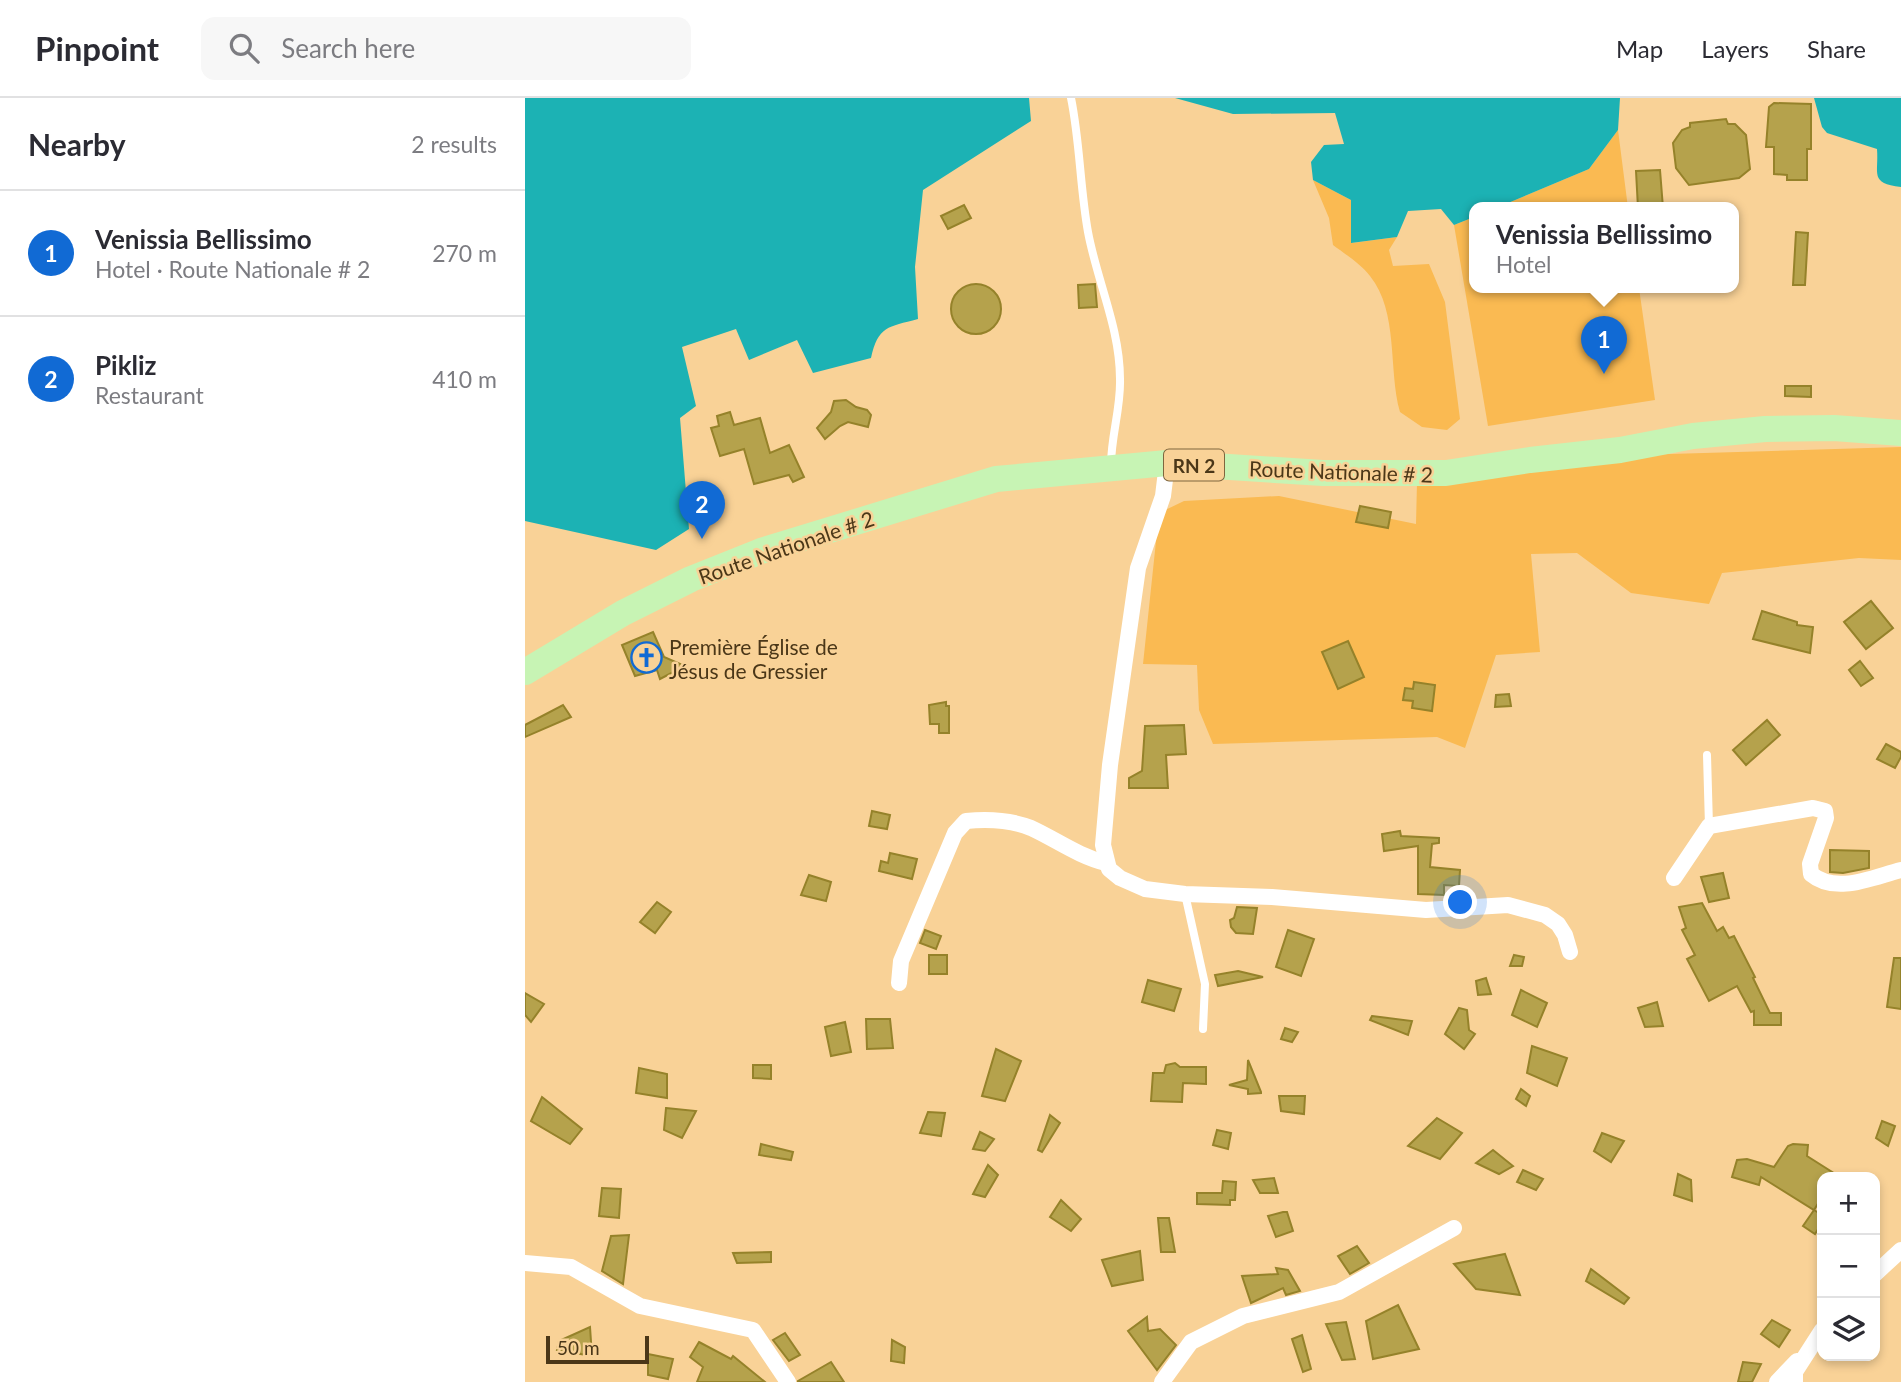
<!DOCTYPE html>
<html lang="en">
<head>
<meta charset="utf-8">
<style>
  body { margin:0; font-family:Lato,sans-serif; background:#f7f7f7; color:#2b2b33 }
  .controls { position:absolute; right:21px; bottom:21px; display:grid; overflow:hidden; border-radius:14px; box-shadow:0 4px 10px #0003 }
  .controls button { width:63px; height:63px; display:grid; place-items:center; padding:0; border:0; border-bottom:2px solid #e1e1e2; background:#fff; color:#2b2b33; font:35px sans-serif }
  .scale { position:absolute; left:21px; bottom:18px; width:103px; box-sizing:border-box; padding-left:7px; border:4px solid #4b3718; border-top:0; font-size:19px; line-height:24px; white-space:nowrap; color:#4b3718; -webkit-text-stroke:5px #f9d297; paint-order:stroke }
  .you { position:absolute; left:936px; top:805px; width:24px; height:24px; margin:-18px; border:5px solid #fff; border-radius:50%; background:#1a73e8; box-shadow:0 0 0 10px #1a73e833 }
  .badge { display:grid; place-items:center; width:46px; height:46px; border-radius:50%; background:#116ad4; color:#fff; font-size:23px; font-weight:700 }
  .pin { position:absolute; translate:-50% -58px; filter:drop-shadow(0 2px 4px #0008) }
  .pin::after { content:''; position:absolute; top:37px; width:24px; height:21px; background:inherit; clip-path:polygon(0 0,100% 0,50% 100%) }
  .popup { position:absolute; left:944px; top:104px; width:270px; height:91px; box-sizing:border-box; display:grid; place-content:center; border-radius:14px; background:#fff; filter:drop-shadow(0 2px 5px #0005); font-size:23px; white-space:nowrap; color:#7c7c81 }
  .popup b { font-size:26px; color:#2b2b33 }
  .popup::after { content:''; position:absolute; left:50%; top:100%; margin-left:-14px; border:14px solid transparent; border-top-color:#fff }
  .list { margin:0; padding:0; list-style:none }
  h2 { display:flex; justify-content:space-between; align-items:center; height:91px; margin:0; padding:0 28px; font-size:30px }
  h2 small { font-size:23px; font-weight:400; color:#7c7c81 }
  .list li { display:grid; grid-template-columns:46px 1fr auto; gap:21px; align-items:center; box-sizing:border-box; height:126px; padding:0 28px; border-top:2px solid #e1e1e2 }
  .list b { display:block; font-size:26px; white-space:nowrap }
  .list p { margin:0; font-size:23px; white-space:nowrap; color:#7c7c81 }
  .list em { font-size:23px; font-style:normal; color:#7c7c81 }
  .icon { flex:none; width:38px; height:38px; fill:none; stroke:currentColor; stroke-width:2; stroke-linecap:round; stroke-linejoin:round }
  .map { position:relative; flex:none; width:1376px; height:1284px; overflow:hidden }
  header { display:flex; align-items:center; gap:42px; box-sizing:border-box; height:98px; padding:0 35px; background:#fff; border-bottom:2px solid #e1e1e2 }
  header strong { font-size:33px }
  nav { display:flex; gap:38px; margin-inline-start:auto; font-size:24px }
  .search { width:490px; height:63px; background:#f7f7f7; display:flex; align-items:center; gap:18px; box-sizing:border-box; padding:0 24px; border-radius:14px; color:#7c7c81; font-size:26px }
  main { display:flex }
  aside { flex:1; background:#fff }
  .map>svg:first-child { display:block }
  .green { fill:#faba52 }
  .water { fill:#1cb2b4 }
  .building { fill:#b5a24c; stroke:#95822a; stroke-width:2 }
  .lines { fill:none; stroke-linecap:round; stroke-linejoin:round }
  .lane { stroke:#fff; stroke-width:8 }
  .street { stroke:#fff; stroke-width:16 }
  .primary { stroke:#c7f4b4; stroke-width:26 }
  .labels { text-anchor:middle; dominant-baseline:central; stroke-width:5; stroke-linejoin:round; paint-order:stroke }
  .shield { fill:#f9d297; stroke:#7f663e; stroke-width:2 }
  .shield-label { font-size:19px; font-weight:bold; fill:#4b3718 }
  .street-label { font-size:21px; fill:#4b3718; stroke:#f9d297 }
  .poi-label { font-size:21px; fill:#4b3718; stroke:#f9d297; text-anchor:start }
</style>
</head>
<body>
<header>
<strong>Pinpoint</strong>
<div class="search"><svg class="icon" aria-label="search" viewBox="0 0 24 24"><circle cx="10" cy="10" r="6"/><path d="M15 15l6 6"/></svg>Search here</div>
<nav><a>Map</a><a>Layers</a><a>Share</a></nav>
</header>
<main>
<aside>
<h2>Nearby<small>2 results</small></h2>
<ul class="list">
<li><span class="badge">1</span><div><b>Venissia Bellissimo</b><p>Hotel · Route Nationale # 2</p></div><em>270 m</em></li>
<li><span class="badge">2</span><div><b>Pikliz</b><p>Restaurant</p></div><em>410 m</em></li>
</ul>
</aside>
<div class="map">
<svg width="1376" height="1284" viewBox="0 0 1376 1284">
  <rect width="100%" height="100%" fill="#f9d297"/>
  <!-- green -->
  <g class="green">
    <path d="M 1093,32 L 1103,110 L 971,110 L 1064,71 Z"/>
    <path d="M 788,82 L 826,102 L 827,145 L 872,139 L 864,152 L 868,168 L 904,166 L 920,204 L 935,321 L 922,332 L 897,329 L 875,314 C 863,272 874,214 845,178 C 836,166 820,156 808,147 L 804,120 Z"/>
    <path d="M 949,119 L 950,190 L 1114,190 L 1130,302 L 963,328 L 929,127 Z"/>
    <path d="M 1376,349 L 1376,462 L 1334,460 L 1197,475 L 1184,506 L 1106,495 L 1052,455 L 1006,456 L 1015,554 L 971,557 L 940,650 L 912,639 L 688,646 L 674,612 L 672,567 L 618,566 L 634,415 L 659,403 L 754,398 L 891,426 L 892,385 L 1111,357 Z"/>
  </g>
  <!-- water -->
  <g class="water">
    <path d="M 0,0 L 504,0 L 506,23 L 398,92 L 390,169 L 393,221 C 363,229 353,228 346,260 L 288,275 L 272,242 L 224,262 L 211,231 L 157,249 L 171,308 L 155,320 L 164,431 L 131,452 L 0,423 Z"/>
    <path d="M 650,0 L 1095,0 L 1093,32 L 1064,71 L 971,110 L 950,110 L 949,119 L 929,127 L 916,111 L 883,113 L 872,139 L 826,145 L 826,102 L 788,82 L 786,64 L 799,47 L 819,46 L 810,15 L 708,16 Z"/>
    <path d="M 1289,0 L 1376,0 L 1376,89 C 1344,85 1354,76 1352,51 L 1302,35 L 1297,29 Z"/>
  </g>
  <!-- building -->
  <g class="building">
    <path d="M 1249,5 L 1286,6 L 1286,51 L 1282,51 L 1282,82 L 1262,82 L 1262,77 L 1249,76 L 1249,49 L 1241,49 L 1244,9 Z"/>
    <path d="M 1201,21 L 1203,26 L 1210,26 L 1221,37 L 1225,71 L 1214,80 L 1164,87 L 1151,70 L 1148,45 L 1157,32 L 1165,29 L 1165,25 Z"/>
    <path d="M 1135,72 L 1138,110 L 1113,110 L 1111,73 Z"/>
    <path d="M 439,107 L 446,120 L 423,131 L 416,118 Z"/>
    <path d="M 1271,134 L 1283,135 L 1280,187 L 1268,187 Z"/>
    <circle cx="451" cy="211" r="25"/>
    <path d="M 570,186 L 572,209 L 554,210 L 553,187 Z"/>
    <path d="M 1260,288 L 1286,288 L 1286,299 L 1260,298 Z"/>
    <path d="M 321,302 L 331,309 L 342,312 L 346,317 L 343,329 L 323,324 L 315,328 L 300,341 L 292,330 L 306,314 L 309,303 Z"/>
    <path d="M 205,314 L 209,327 L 235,320 L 245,355 L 264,347 L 279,379 L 268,384 L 264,377 L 229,386 L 219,351 L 195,358 L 186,330 L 194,328 L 192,318 Z"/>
    <path d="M 835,408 L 866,414 L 863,430 L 831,424 Z"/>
    <path d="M 1346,503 L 1368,530 L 1341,551 L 1319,524 Z"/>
    <path d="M 1237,513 L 1272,524 L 1272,527 L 1288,529 L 1285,555 L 1228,541 Z"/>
    <path d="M 128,534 L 139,559 L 160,568 L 135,581 L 132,572 L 110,578 L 97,547 Z"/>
    <path d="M 823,543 L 839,579 L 813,591 L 797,554 Z"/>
    <path d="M 1335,563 L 1348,580 L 1336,588 L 1324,572 Z"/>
    <path d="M 889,584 L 910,587 L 907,613 L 887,610 L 888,603 L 878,602 L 880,590 L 888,591 Z"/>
    <path d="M 984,596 L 986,608 L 970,609 L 971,597 Z"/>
    <path d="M 421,604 L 421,608 L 424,608 L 424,635 L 414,635 L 414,626 L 405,626 L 404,607 Z"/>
    <path d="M 38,607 L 46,619 L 0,639 L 0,627 Z"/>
    <path d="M 1242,622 L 1255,637 L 1221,667 L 1208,652 Z"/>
    <path d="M 659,627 L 661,656 L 641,657 L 643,690 L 604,690 L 604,680 L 617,673 L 620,628 Z"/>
    <path d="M 1361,646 L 1376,654 L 1376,659 L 1370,670 L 1352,661 Z"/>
    <path d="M 347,713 L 365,717 L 362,731 L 344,728 Z"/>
    <path d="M 875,733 L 876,738 L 914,740 L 914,745 L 907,746 L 905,769 L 935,772 L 934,788 L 919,787 L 919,797 L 893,796 L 893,748 L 859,753 L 857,736 Z"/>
    <path d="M 1305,752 L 1344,753 L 1344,770 L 1318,775 L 1305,774 Z"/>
    <path d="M 365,755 L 392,761 L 387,781 L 354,773 L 356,763 L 363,765 Z"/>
    <path d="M 1198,775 L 1204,800 L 1184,804 L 1176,779 Z"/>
    <path d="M 284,777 L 306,784 L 301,803 L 276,797 Z"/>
    <path d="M 132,804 L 146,814 L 130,835 L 115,824 Z"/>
    <path d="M 1177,805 L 1192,833 L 1198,829 L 1204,840 L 1209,838 L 1230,879 L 1228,880 L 1245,915 L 1256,915 L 1256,927 L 1229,927 L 1229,913 L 1226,914 L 1212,888 L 1184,903 L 1162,861 L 1170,857 L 1157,832 L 1161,830 L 1154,809 Z"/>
    <path d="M 712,809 L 732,810 L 728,836 L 711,835 L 706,829 L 705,822 L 709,820 Z"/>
    <path d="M 400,832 L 416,838 L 411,851 L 395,845 Z"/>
    <path d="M 763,832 L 789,841 L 776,878 L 751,869 Z"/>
    <rect x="404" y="857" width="18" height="19"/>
    <path d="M 989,857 L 999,859 L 997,868 L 985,868 Z"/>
    <path d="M 1369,860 L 1376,860 L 1376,911 L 1362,909 Z"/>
    <path d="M 713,873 L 738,879 L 693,888 L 690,877 Z"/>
    <path d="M 961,880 L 966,896 L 953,897 L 951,883 Z"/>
    <path d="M 623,882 L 656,891 L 649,913 L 617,904 Z"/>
    <path d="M 996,892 L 1022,905 L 1012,929 L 987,917 Z"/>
    <path d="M 0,895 L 19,906 L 6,924 L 0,917 Z"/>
    <path d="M 1132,904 L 1138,928 L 1120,929 L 1113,910 Z"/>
    <path d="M 934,910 L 942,912 L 944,932 L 950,936 L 939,951 L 920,936 Z"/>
    <path d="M 847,918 L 887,923 L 883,937 L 845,922 Z"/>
    <path d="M 341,921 L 365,921 L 368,950 L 342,951 Z"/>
    <path d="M 320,924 L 326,954 L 306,958 L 300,929 Z"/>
    <path d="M 760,930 L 773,934 L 767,944 L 756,941 Z"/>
    <path d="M 1007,948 L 1042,960 L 1032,988 L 1002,975 Z"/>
    <path d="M 471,951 L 496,963 L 480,1003 L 457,998 Z"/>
    <path d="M 723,962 L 736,994 L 736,995 L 723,996 L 723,991 L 704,987 L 722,982 Z"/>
    <path d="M 650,965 L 655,969 L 681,969 L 681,986 L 658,985 L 657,1004 L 626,1003 L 628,975 L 639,975 L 641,967 Z"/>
    <path d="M 228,967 L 246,967 L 246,981 L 228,980 Z"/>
    <path d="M 114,970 L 142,976 L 142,1000 L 111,995 Z"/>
    <path d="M 996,991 L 1005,998 L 1001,1008 L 991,1001 Z"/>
    <path d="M 754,998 L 780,998 L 779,1016 L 756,1013 Z"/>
    <path d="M 17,999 L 57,1031 L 45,1046 L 6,1023 Z"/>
    <path d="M 141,1010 L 171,1013 L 157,1040 L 139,1032 Z"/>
    <path d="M 403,1014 L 420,1015 L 416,1038 L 395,1035 Z"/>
    <path d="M 525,1017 L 535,1025 L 517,1054 L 513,1052 Z"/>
    <path d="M 912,1020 L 937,1035 L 915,1061 L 883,1048 Z"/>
    <path d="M 1357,1023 L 1370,1028 L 1363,1048 L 1351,1040 Z"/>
    <path d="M 692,1032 L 706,1035 L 703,1051 L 688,1047 Z"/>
    <path d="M 455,1034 L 469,1041 L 460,1053 L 448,1051 Z"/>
    <path d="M 1077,1035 L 1099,1043 L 1086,1064 L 1069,1053 Z"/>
    <path d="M 236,1046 L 268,1054 L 266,1062 L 234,1057 Z"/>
    <path d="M 1268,1046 L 1283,1047 L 1282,1058 L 1315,1079 L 1297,1079 L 1297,1099 L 1289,1112 L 1236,1079 L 1234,1087 L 1207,1079 L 1212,1062 L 1222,1061 L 1249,1069 L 1263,1048 Z"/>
    <path d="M 968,1052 L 988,1068 L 974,1076 L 951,1065 Z"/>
    <path d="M 463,1067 L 473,1077 L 460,1099 L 448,1096 Z"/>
    <path d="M 998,1072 L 1018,1081 L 1011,1092 L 992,1084 Z"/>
    <path d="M 1153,1076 L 1166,1082 L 1167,1103 L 1149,1097 Z"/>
    <path d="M 749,1080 L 753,1095 L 735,1095 L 728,1082 Z"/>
    <path d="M 698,1083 L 711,1084 L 710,1102 L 705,1102 L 705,1107 L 672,1106 L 672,1095 L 697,1095 Z"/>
    <path d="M 77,1090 L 96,1091 L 94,1120 L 74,1118 Z"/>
    <path d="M 536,1102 L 556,1121 L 546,1133 L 525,1119 Z"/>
    <path d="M 1289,1112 L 1297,1117 L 1297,1125 L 1290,1136 L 1278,1128 Z"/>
    <path d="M 758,1114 L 762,1114 L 768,1133 L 751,1139 L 743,1118 Z"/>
    <path d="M 633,1120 L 644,1120 L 650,1154 L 636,1154 Z"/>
    <path d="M 104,1137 L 98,1186 L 77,1173 L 86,1138 Z"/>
    <path d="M 832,1148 L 844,1165 L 825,1176 L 813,1158 Z"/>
    <path d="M 615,1153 L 618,1182 L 587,1188 L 577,1162 Z"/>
    <path d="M 246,1154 L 246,1164 L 212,1165 L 208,1155 Z"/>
    <path d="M 980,1156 L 995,1197 L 951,1191 L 929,1166 Z"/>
    <path d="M 751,1170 L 763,1172 L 775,1193 L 761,1197 L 758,1190 L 726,1205 L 717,1178 L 753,1176 Z"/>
    <path d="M 1066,1171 L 1104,1200 L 1099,1206 L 1061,1183 Z"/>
    <path d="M 873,1207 L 894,1251 L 848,1261 L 841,1223 Z"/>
    <path d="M 622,1219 L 623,1233 L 635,1231 L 651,1247 L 632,1272 L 603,1233 Z"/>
    <path d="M 1247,1222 L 1265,1232 L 1254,1249 L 1236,1236 Z"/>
    <path d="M 821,1224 L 830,1261 L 817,1262 L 801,1226 Z"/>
    <path d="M 65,1229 L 67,1258 L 32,1252 L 34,1243 Z"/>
    <path d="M 260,1235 L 275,1257 L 264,1263 L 248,1242 Z"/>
    <path d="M 777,1237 L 786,1271 L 778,1274 L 767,1241 Z"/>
    <path d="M 367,1242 L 380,1249 L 379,1265 L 366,1263 Z"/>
    <path d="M 174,1244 L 206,1261 L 208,1258 L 240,1284 L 172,1284 L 178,1269 L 165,1259 Z"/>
    <path d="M 123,1256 L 148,1261 L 143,1281 L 123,1277 Z"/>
    <path d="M 306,1264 L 319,1284 L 273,1284 L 273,1283 Z"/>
    <path d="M 1218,1264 L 1236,1266 L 1227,1284 L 1213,1284 Z"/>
  </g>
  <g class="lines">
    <!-- lane -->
    <g class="lane">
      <path d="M 546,0 C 555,44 555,90 563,134 C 572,183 595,230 595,281 C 596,310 586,338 586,367"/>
      <path d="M 1182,657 L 1184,728"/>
      <path d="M 660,796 L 680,886 L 678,931"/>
    </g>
    <!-- street -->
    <g class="street">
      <path d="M 642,365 L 638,398 L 613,470 L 585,667 L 578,747 L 584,771 L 595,780 L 620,791 L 660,796 L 747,799 L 901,812 L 983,807 L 1020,817 L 1033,826 L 1040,837 L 1045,854"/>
      <path d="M 1149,780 L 1184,728 L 1288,710 L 1300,713 L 1301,720 L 1285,766 L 1286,776 C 1311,797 1348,779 1376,772"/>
      <path d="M 374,885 L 376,863 L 430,735 L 441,723 C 462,721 486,722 506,730 C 532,742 553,758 581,765"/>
      <path d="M 0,1165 L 46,1169 L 115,1208 L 228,1232 L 263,1284"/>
      <path d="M 1350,1176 L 1376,1152"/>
      <path d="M 637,1284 L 666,1244 L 718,1218 L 814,1194 L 929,1130"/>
      <path d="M 1252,1284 L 1272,1263"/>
      <path d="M 1270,1284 L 1270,1274 L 1297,1232"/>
    </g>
    <!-- primary -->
    <path class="primary" d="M 0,574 L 98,515 L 166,481 L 236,453 L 471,381 L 642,365 L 798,375 L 921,375 L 1005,362 L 1095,352 L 1168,338 L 1240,331 L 1309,330 L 1376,335"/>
  </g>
  <!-- icons -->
  <defs>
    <symbol id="church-ring" viewBox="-11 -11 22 22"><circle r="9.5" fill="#f9d297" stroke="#116ad4" stroke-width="1.5"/><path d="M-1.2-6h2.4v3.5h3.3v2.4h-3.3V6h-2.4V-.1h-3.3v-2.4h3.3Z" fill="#116ad4"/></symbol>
  </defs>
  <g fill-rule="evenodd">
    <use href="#church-ring" x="104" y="542" width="35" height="35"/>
  </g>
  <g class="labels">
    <!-- shield labels -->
    <rect class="shield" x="639" y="351.5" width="60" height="31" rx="5"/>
    <g class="shield-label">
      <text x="669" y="367">RN 2</text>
    </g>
    <!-- street labels -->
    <g class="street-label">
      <text transform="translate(816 373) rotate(2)">Route Nationale # 2</text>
      <text transform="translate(261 449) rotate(-19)">Route Nationale # 2</text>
    </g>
    <!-- poi labels -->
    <g class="poi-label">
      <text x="144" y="548">Première Église de<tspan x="144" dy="24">Jésus de Gressier</tspan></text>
    </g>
  </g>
</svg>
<div class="controls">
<button>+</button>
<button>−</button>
<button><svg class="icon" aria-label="layers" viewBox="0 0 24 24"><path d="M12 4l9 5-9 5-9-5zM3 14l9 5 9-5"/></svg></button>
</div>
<div class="scale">50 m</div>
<div class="you"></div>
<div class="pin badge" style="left:1079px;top:276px">1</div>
<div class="popup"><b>Venissia Bellissimo</b>Hotel</div>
<div class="pin badge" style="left:177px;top:441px">2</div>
</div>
</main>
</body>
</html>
